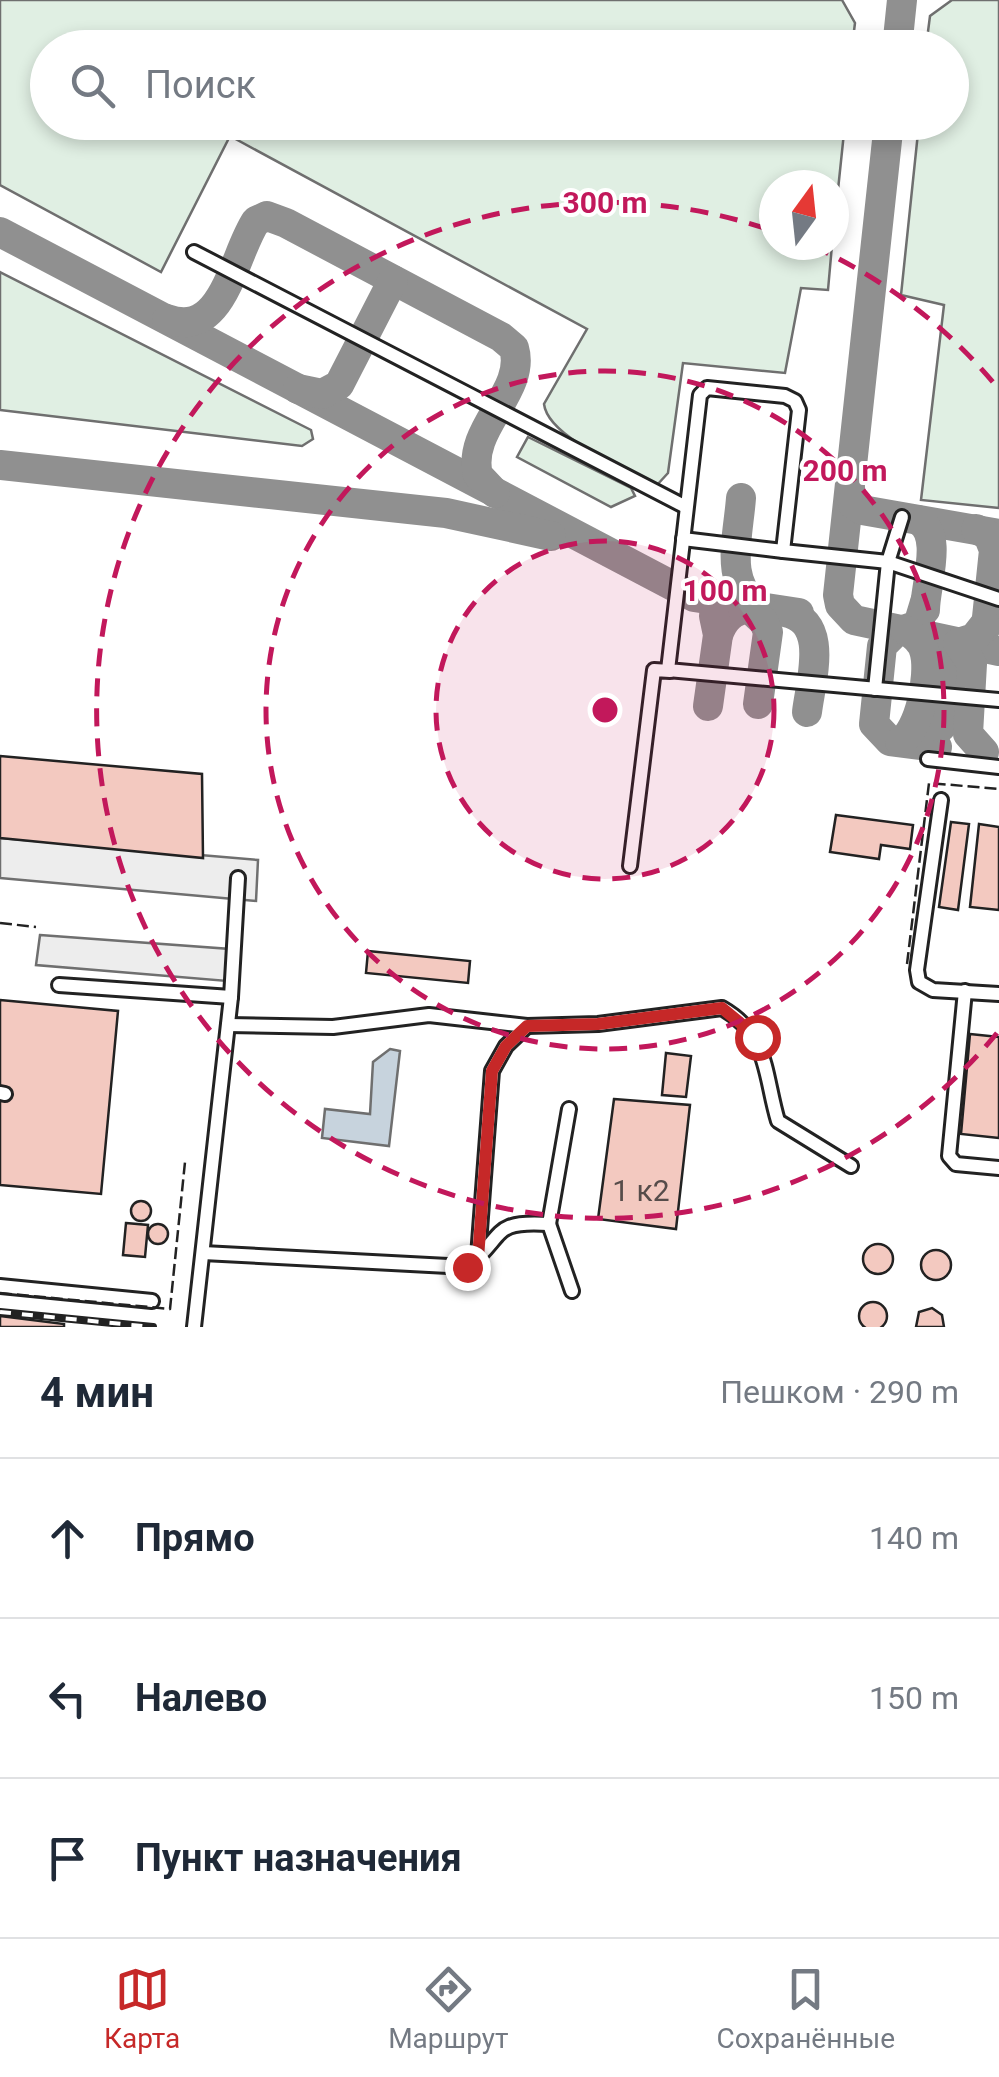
<!DOCTYPE html>
<html lang="ru">
<head>
<meta charset="utf-8">
<style>
  body { margin:0; font-family:Roboto,sans-serif; background:#f6f6f7; color:#1f2937 }
  .compass { position:absolute; left:759px; top:170px; width:90px; height:90px; border-radius:50%; background:#fff; box-shadow:0 5px 15px #0003; rotate:15deg }
  .stop { position:absolute; width:30px; height:30px; margin:-22px; border:8px solid #c62828; border-radius:50%; background:#fff }
  .stop.end { background:#c62828; border-color:#fff; box-shadow:0 2px 10px #0008 }
  .list { margin:0; padding:0; list-style:none }
  h2 { display:flex; justify-content:space-between; align-items:center; height:130px; margin:0; padding:0 40px; font-size:42px }
  h2 small { font-size:32px; font-weight:400; color:#747a83 }
  .list li { display:grid; grid-template-columns:65px 1fr auto; gap:30px; align-items:center; box-sizing:border-box; height:160px; padding:0 40px; border-top:2px solid #e0e1e3 }
  .list b { display:block; font-size:38px; white-space:nowrap }
  .list em { font-size:32px; font-style:normal; color:#747a83 }
  .icon { flex:none; width:55px; height:55px; fill:none; stroke:currentColor; stroke-width:2; stroke-linecap:round; stroke-linejoin:round }
  .map { position:relative; flex:none; width:999px; height:1327px; overflow:hidden }
  .search { position:absolute; background:#fff; box-shadow:0 5px 15px #0003; left:30px; right:30px; top:30px; height:110px; display:flex; align-items:center; gap:25px; box-sizing:border-box; padding:0 35px; border-radius:55px; color:#747a83; font-size:38px }
  .sheet { height:610px; background:#fff }
  nav { display:flex; justify-content:space-around; align-items:center; box-sizing:border-box; height:140px; border-top:2px solid #e0e1e3; background:#fff; font-size:28px; color:#747a83 }
  nav a { display:grid; justify-items:center; gap:5px }
  nav .on { color:#c62828 }
  .map>svg:first-child { display:block }
  .green { fill:#e0efe3; stroke:#6f6f6f; stroke-width:2.5 }
  .parking { fill:#ededed; stroke:#6f6f6f; stroke-width:2.5 }
  .water { fill:#c7d3dd; stroke:#6f6f6f; stroke-width:2.5 }
  .lines { fill:none; stroke-linecap:round; stroke-linejoin:round }
  .taxiway { stroke:#909090; stroke-width:30 }
  .building { fill:#f3c9c0; stroke:#222; stroke-width:2.5 }
  .minor-casing { stroke:#222; stroke-width:18 }
  .minor { stroke:#fff; stroke-width:12 }
  .rail-casing { stroke:#222; stroke-width:8 }
  .rail { stroke:#fff; stroke-width:4; stroke-dasharray:11; stroke-linecap:butt }
  .fence { stroke:#222; stroke-width:2.5; stroke-dasharray:12 5; stroke-linecap:butt }
  .route { stroke:#c62828; stroke-width:12 }
  .ring { fill:none; stroke:#c2185b; stroke-width:5; stroke-dasharray:18 12 }
  .labels { text-anchor:middle; dominant-baseline:central; stroke-width:8; stroke-linejoin:round; paint-order:stroke }
  .number-label { font-size:30px; fill:#564c4a }
  .centre { fill:#c2185b; stroke:#fff; stroke-width:5 }
  .ring-label { font-size:30px; text-anchor:middle; font-weight:bold; fill:#c2185b; stroke:#fff; stroke-width:8; stroke-linejoin:round; paint-order:stroke }
</style>
</head>
<body>
<div class="map">
<svg width="999" height="1327" viewBox="0 0 999 1327">
  <rect width="100%" height="100%" fill="#fff"/>
  <!-- green -->
  <g class="green">
    <path d="M 0,0 L 842,0 L 855,23 L 852,47 L 48,48 L 48,122 L 845,123 L 834,228 L 834,185 L 774,185 L 774,245 L 832,245 L 828,290 L 801,288 L 785,373 L 683,363 L 668,473 L 657,485 C 628,469 548,438 544,404 L 587,329 L 230,136 L 161,272 L 0,185 Z"/>
    <path d="M 952,0 L 999,0 L 999,508 L 921,500 L 944,305 L 901,295 L 919,123 L 952,122 L 952,48 L 926,47 L 930,16 Z"/>
    <path d="M 0,272 L 311,430 L 313,439 L 302,446 L 0,410 Z"/>
    <path d="M 528,437 L 631,488 L 635,496 L 611,507 L 517,457 Z"/>
  </g>
  <!-- parking -->
  <g class="parking">
    <path d="M 0,838 L 258,860 L 256,901 L 0,878 Z"/>
    <path d="M 40,935 L 230,949 L 227,981 L 36,965 Z"/>
  </g>
  <!-- water -->
  <path class="water" d="M 390,1049 L 400,1051 L 389,1146 L 322,1138 L 325,1109 L 370,1114 L 373,1062 Z"/>
  <g class="lines">
    <!-- taxiway -->
    <g class="taxiway">
      <path d="M 897,48 L 902,0"/>
      <path d="M 889,122 L 838,595 L 840,605 L 854,620 L 999,651"/>
      <path d="M 0,232 L 694,597 L 799,613"/>
      <path d="M 167,319 C 224,340 233,255 256,221 L 267,216 L 286,223 L 501,337 L 514,348 C 527,392 466,428 478,475 L 495,493"/>
      <path d="M 298,389 L 322,394 L 339,385 L 393,280"/>
      <path d="M 0,465 L 446,513 L 551,536"/>
      <path d="M 850,489 L 853,504 L 862,510 L 999,534"/>
      <path d="M 741,498 C 738,539 723,583 761,610"/>
      <path d="M 918,520 C 944,534 925,585 925,610"/>
      <path d="M 976,529 L 988,535 L 994,550 L 986,627"/>
      <path d="M 925,602 L 918,625 L 895,633 L 882,646 L 874,724 L 890,741 L 937,747"/>
      <path d="M 785,612 C 830,621 811,679 807,712"/>
      <path d="M 718,635 C 724,619 732,611 749,608 L 764,622 L 768,632 L 758,704"/>
      <path d="M 931,637 L 950,654 L 941,727"/>
      <path d="M 708,706 L 718,635 L 714,616"/>
      <path d="M 900,742 C 920,730 930,676 925,654 C 923,642 914,635 905,630"/>
      <path d="M 984,752 L 968,734 L 972,664 L 958,643 L 974,638 L 985,624"/>
    </g>
  </g>
  <!-- building -->
  <g class="building">
    <path d="M 0,756 L 202,774 L 203,858 L 0,838 Z"/>
    <path d="M 836,815 L 913,825 L 910,849 L 881,845 L 879,859 L 830,852 Z"/>
    <path d="M 951,822 L 969,824 L 958,910 L 939,907 Z"/>
    <path d="M 979,824 L 999,827 L 999,910 L 970,907 Z"/>
    <path d="M 368,951 L 470,961 L 468,983 L 366,973 Z"/>
    <path d="M 0,1000 L 118,1011 L 101,1194 L 0,1185 Z"/>
    <path d="M 970,1034 L 999,1037 L 999,1138 L 961,1134 Z"/>
    <path d="M 666,1053 L 691,1056 L 686,1097 L 662,1095 Z"/>
    <path d="M 614,1099 L 690,1105 L 676,1229 L 598,1219 Z"/>
    <circle cx="141" cy="1211" r="10"/>
    <path d="M 126,1223 L 148,1225 L 145,1257 L 123,1255 Z"/>
    <circle cx="158" cy="1234" r="10"/>
    <circle cx="878" cy="1259" r="15"/>
    <circle cx="936" cy="1265" r="15"/>
    <circle cx="873" cy="1316" r="14"/>
    <path d="M 932,1308 L 942,1315 L 944,1327 L 916,1327 L 919,1312 Z"/>
    <path d="M 0,1316 L 64,1324 L 64,1327 L 0,1327 Z"/>
  </g>
  <g class="lines">
    <defs>
      <g id="minor">
        <path d="M 194,252 L 686,507"/>
        <path d="M 683,539 L 783,551"/>
        <path d="M 999,599 L 888,562 L 783,551 L 799,410 L 795,401 L 785,396 L 707,388 L 700,395 L 668,670 L 999,700"/>
        <path d="M 875,689 L 888,562 L 902,517"/>
        <path d="M 928,759 L 999,767"/>
        <path d="M 941,800 L 917,970 L 919,982 L 933,990 L 999,994"/>
        <path d="M 630,866 L 654,670 L 670,671"/>
        <path d="M 59,985 L 231,997"/>
        <path d="M 965,991 L 949,1156 L 956,1164 L 999,1168"/>
        <path d="M 228,1025 L 333,1027 L 429,1015 L 527,1026 L 598,1024 L 722,1008 C 769,1035 764,1074 778,1121 L 851,1166"/>
        <path d="M 0,1093 L 5,1094"/>
        <path d="M 549,1224 L 572,1291"/>
        <path d="M 203,1253 L 467,1267 C 506,1236 490,1220 549,1224 L 569,1109"/>
        <path d="M 478,1256 L 492,1071 L 506,1046 L 527,1026"/>
        <path d="M 0,1286 L 152,1301"/>
        <path d="M 194,1327 L 231,997 L 238,878"/>
      </g>
    </defs>
    <!-- minor casing -->
    <use href="#minor" class="minor-casing"/>
    <!-- minor -->
    <use href="#minor" class="minor"/>
    <defs>
      <path id="rail" d="M 0,1312 L 153,1327"/>
    </defs>
    <!-- rail casing -->
    <use href="#rail" class="rail-casing"/>
    <!-- rail -->
    <use href="#rail" class="rail"/>
    <!-- fence -->
    <g class="fence">
      <path d="M 0,923 L 36,927"/>
      <path d="M 907,964 L 929,783 L 999,789"/>
      <path d="M 0,1293 L 170,1309 L 185,1162"/>
    </g>
  </g>
  <g class="lines">
    <!-- route -->
    <path class="route" d="M 467,1267 L 478,1258 L 492,1071 L 506,1046 L 527,1026 L 598,1024 L 722,1008 L 757,1037"/>
  </g>
  <!-- distance rings -->
  <circle cx="605" cy="710" r="169" fill="#c2185b" fill-opacity=".12"/>
  <g class="ring">
    <circle cx="605" cy="710" r="169"/>
    <circle cx="605" cy="710" r="339"/>
    <path d="M997 1033A508 508 0 1 1 770 230M812 246A508 508 0 0 1 997 387"/>
  </g>
  <g class="labels">
    <!-- number labels -->
    <g class="number-label">
      <text x="641" y="1190">1 к2</text>
    </g>
  </g>
  <circle cx="605" cy="710" r="15" class="centre"/>
  <g class="ring-label">
    <text x="605" y="213">300 m</text>
    <text x="845" y="481">200 m</text>
    <text x="725" y="601">100 m</text>
  </g>
</svg>
<svg class="compass" viewBox="-18 -18 36 36"><path d="M0-13l5 13h-10z" fill="#e53935"/><path d="M0 13l5-13h-10z" fill="#747a83"/></svg>
<div class="stop" style="left:757px;top:1037px"></div>
<div class="stop end" style="left:467px;top:1267px"></div>
<div class="search"><svg class="icon" aria-label="search" viewBox="0 0 24 24"><circle cx="10" cy="10" r="6"/><path d="M15 15l6 6"/></svg>Поиск</div>
</div>
<section class="sheet">
<h2>4 мин<small>Пешком · 290 m</small></h2>
<ul class="list">
<li><svg class="icon" aria-label="ahead" viewBox="0 0 24 24"><path d="M12 20V5M6 11l6-6 6 6"/></svg><div><b>Прямо</b></div><em>140 m</em></li>
<li><svg class="icon" aria-label="left" viewBox="0 0 24 24"><path d="M17 20v-9H6M10 6l-5 5 5 5"/></svg><div><b>Налево</b></div><em>150 m</em></li>
<li><svg class="icon" aria-label="arrive" viewBox="0 0 24 24"><path d="M6 21V4h12l-3 4 3 4H6"/></svg><div><b>Пункт назначения</b></div></li>
</ul>
</section>
<nav>
<a class="on"><svg class="icon" aria-label="map" viewBox="0 0 24 24"><path d="M3 6l6-2 6 2 6-2v14l-6 2-6-2-6 2zM9 4v14M15 6v14"/></svg>Карта</a>
<a><svg class="icon" aria-label="directions" viewBox="0 0 24 24"><path d="M12 3l9 9-9 9-9-9zM9 14v-3h6M13 9l2 2-2 2"/></svg>Маршрут</a>
<a><svg class="icon" aria-label="saved" viewBox="0 0 24 24"><path d="M7 4h10v16l-5-4-5 4z"/></svg>Сохранённые</a>
</nav>
</body>
</html>
